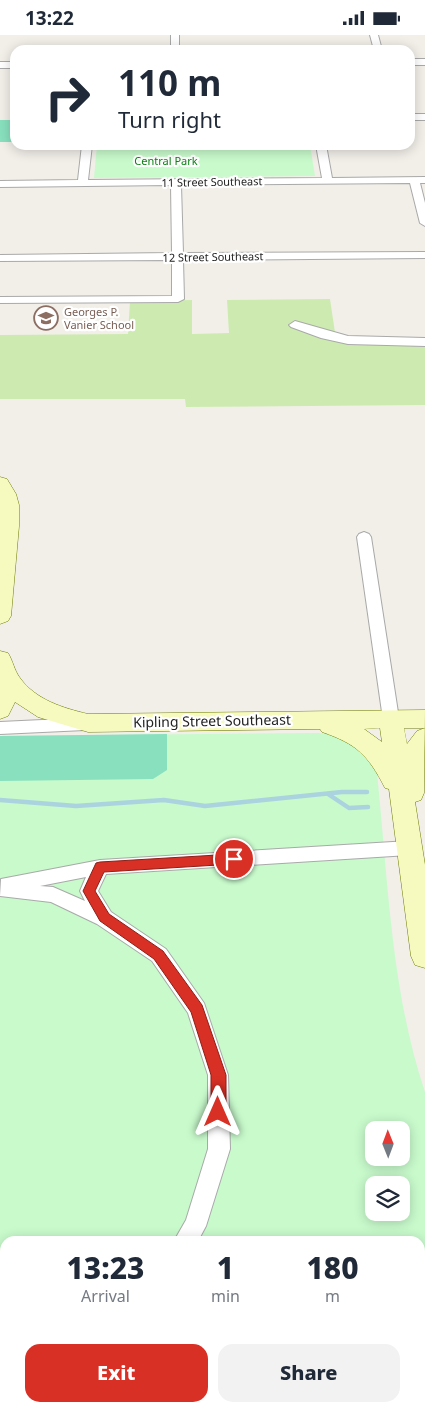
<!DOCTYPE html>
<html lang="en">
<head>
<meta charset="utf-8">
<style>
	:root { --surface:#fff; --page:#f2f2f3; --text:#1f2937; --muted:#747a83; --accent:#d93025 }
	body { margin:0; font-family:"Noto Sans",sans-serif; background:var(--page); color:var(--text); height:100vh; display:flex; flex-direction:column; font-size:19px; white-space:nowrap }
	* { box-sizing:border-box; margin:0 }
	p { font-size:16px; color:var(--muted) }
	.icon { flex:none; width:28px; height:28px; fill:none; stroke:currentColor; stroke-width:2; stroke-linecap:round; stroke-linejoin:round }
	.map { position:relative; flex:1; overflow:hidden }
	.sheet { position:absolute; left:0px; top:1201px; width:425px; height:176px; display:flex; flex-direction:column; background:var(--surface); border-radius:15px 15px 0 0; box-shadow:0 2px 12px #0003 }
	.sheet>* { flex:none }
	.banner { position:absolute; left:10px; top:10px; width:405px; height:105px; border-radius:15px; box-shadow:0 2px 12px #0003; background:#fff; color:var(--text); overflow:hidden }
	.needle { width:32px; rotate:359deg }
	.fabs { position:absolute; left:365px; top:1086px; display:grid; gap:10px }
	.fabs a { display:grid; place-items:center; width:45px; height:45px; border-radius:10px; background:var(--surface); box-shadow:0 2px 12px #0003; font-size:25px }
	.pin { position:absolute; display:grid; place-items:center; width:42px; height:42px; color:#fff; margin:-21px; border:2px solid #fff; border-radius:50%; box-shadow:0 1px 5px #0007 }
	.me { position:absolute; width:55px; margin:-28px; rotate:0deg; stroke-linejoin:round; filter:drop-shadow(0 0 4px #0008) }
	.turn { display:flex; align-items:center; gap:18px; height:105px; padding:0 25px; font-size:22px }
	.turn .icon { width:65px; height:65px; stroke-width:2.5 }
	.turn b { display:block; font-size:35px; line-height:42px }
	.eta { display:flex; justify-content:space-evenly; align-items:center; height:85px; text-align:center }
	.eta b { font-size:30px; font-weight:800; line-height:35px }
	.button { display:flex; gap:10px; margin-top:auto; padding:10px 25px }
	.button a { flex:1; height:58px; border-radius:15px; background:var(--accent); color:#fff; font-size:20px; font-weight:800; line-height:58px; text-align:center }
	.button a+a { background:var(--page); color:var(--text) }
	.status { display:flex; justify-content:space-between; align-items:center; height:35px; padding:0 25px; background:var(--surface); direction:ltr }
	.status svg { height:14px; fill:currentColor }
	.map>svg:first-child { display:block }
	.grass { fill:#cdebb0 }
	.park { fill:#c8facc; fill-rule:evenodd }
	.pitch { fill:#88e0be }
	.lines { fill:none; stroke-linecap:round; stroke-linejoin:round }
	.stream { stroke:#aad3df; stroke-width:4.5 }
	.street-casing { stroke:#a9a9a9; stroke-width:2 }
	.secondary-casing { stroke:#707d05; stroke-width:1 }
	.street { fill:#fff; fill-rule:evenodd }
	.secondary { fill:#f7fabf; fill-rule:evenodd }
	.route { fill:#d93025; stroke:#8d1f18 }
	.labels { text-anchor:middle; stroke-width:4.5; stroke-linejoin:round; paint-order:stroke }
	.far-park-label { font-size:11px; fill:#0c8416; stroke:#fff }
	.far-street-label { font-size:11px; fill:#222; stroke:#fff }
	.far-education-label { font-size:11px; fill:#785e54; stroke:#fff; text-anchor:start }
	.street-label { font-size:14px; fill:#222; stroke:#fff }
</style>
</head>
<body>
<div class="status"><b>13:22</b><svg viewBox="0 0 49 12"><path d="M0 12V9h3v3zM5 12V6h3v6zM10 12V3h3v9zM15 12V0h3v12zM26 1h20v11H26zM47 4h2v5h-2z"/></svg></div>
<div class="map">
<svg width="425" height="1377" viewBox="0 0 425 1377">
	<rect width="100%" height="100%" fill="#f2efe9"/>
	<polygon class="grass" points="330,264 336,304 425,312 425,370 186,372 185,364 0,364 0,300 128,299 130,266 192,265 192,299 229,298 227,265"/>
	<g class="park">
		<polygon points="97,110 310,110 315,141 94,143"/>
		<path d="M317,698L334,699L363,713L377,738C388,844 391,956 425,1057V1377H0V701ZM374,1095H401V1122H374ZM374,1150H401V1178H374ZM5,1206H420V1372H5Z"/>
	</g>
	<g class="pitch">
		<rect x="0" y="85" width="15" height="22"/>
		<polygon points="167,699 167,735 153,744 0,746 0,701"/>
	</g>
	<g class="lines">
		<g class="stream">
			<polyline points="328,759 349,773 368,772"/>
			<polyline points="0,765 76,771 164,765 205,771 342,757 367,757"/>
		</g>
		<g class="street-casing">
			<g id="street">
				<rect x="171" y="0" width="8" height="15"/>
				<polygon points="370,0 378,0 382,15 374,15"/>
				<rect x="410" y="24" width="15" height="6"/>
				<rect x="0" y="27" width="15" height="6"/>
				<rect x="410" y="79" width="15" height="6"/>
				<polygon points="82,110 92,110 88,145 322,143 316,110 326,110 332,143 425,142 425,148 420,148 425,168 425,191 420,188 410,148 181,150 183,218 425,217 425,223 183,225 184,264 178,267 0,268 0,262 172,261 172,225 0,226 0,220 172,218 171,150 0,152 0,146 78,145"/>
				<polygon points="295,286 348,301 425,303 425,311 348,309 321,303 291,292 289,290"/>
				<polygon points="364,497 369,499 371,502 399,684 397,688 391,690 385,688 383,684 357,502 359,499"/>
				<polygon points="85,683 91,685 93,689 91,693 85,695 0,699 0,687"/>
				<path d="M409,806L415,808L418,813L415,818L409,820L106,839L98,856L111,877L166,914L204,968L228,1040L230,1114L206,1191L198,1206H174L186,1185L208,1114V1040L188,978L152,926L97,889L51,867L0,861L1,844L100,825ZM86,842L80,856L85,866L53,852L40,851Z"/>
				<polygon points="5,1343 5,1367 0,1369 0,1345"/>
			</g>
		</g>
		<g class="secondary-casing">
			<g id="secondary">
				<polygon points="0,442 7,444 16,459 19,470 19,491 11,581 8,586 0,589"/>
				<path d="M0,616L8,618C13,626 14,635 20,643C36,665 63,673 88,679L425,675L424,758L421,765L415,767L425,830V933L415,930L411,921L389,754L385,753C368,720 357,709 322,697L320,694L88,697L38,682L15,667L8,681L0,684ZM380,693L382,707L364,694ZM404,693H425L417,696L407,709Z"/>
			</g>
		</g>
		<use href="#street" class="street"/>
		<use href="#secondary" class="secondary"/>
	</g>
	<polygon class="route" points="234,819 238,820 240,824 238,827 234,829 104,837 95,856 109,879 163,916 202,970 226,1040 226,1077 224,1082 218,1084 213,1082 211,1077 211,1040 191,977 154,924 100,886 83,856 96,828 100,827"/>
	<defs>
		<g id="school-ring" transform="scale(1.25)"><circle r="9.5" fill="#fff" stroke="#8d6e63" stroke-width="1.5"/><path d="M0-5L7-2L0 1L-7-2ZM-4 1L0 2.5L4 1V4Q0 6-4 4Z" fill="#8d6e63"/></g>
	</defs>
	<g fill-rule="evenodd">
		<use href="#school-ring" x="46" y="283"/>
	</g>
	<g class="labels">
		<g class="far-park-label">
			<text x="166" y="130">Central Park</text>
		</g>
		<g class="far-street-label">
			<text transform="translate(212 147) rotate(-1)" y="4">11 Street Southeast</text>
			<text transform="translate(213 222) rotate(-1)" y="4">12 Street Southeast</text>
		</g>
		<g class="far-education-label">
			<text x="64" y="281">Georges P.<tspan x="64" dy="13">Vanier School</tspan></text>
		</g>
		<g class="street-label">
			<text transform="translate(212 686) rotate(-1)" y="5">Kipling Street Southeast</text>
		</g>
	</g>
</svg>
<div class="fabs">
<a><svg class="needle" viewBox="-14 -14 28 28"><path d="M0-13l5 13h-10z" fill="#e53935"/><path d="M0 13l5-13h-10z" fill="#747a83"/></svg></a>
<a><svg class="icon" aria-label="layers" viewBox="0 0 24 24"><path d="M12 4l9 5-9 5-9-5zM3 14l9 5 9-5"/></svg></a>
</div>
<div class="pin" style="left:234px;top:824px;background:#d93025"><svg class="icon" aria-label="arrive" viewBox="0 0 24 24"><path d="M6 21V4h12l-3 4 3 4H6"/></svg></div>
<svg class="me" style="left:218px;top:1077px" viewBox="-20 -20 40 40"><path d="M0-17L14 15 0 8-14 15z" fill="#d93025" stroke="#fff" stroke-width="4"/></svg>
<div class="banner">
<div class="turn"><svg class="icon" aria-label="right" viewBox="0 0 24 24"><path d="M7 20v-9h11M14 6l5 5-5 5"/></svg><div><b>110 m</b>Turn right</div></div>
</div>
<section class="sheet">
<div class="eta">
<div><b>13:23</b><p>Arrival</p></div>
<div><b>1</b><p>min</p></div>
<div><b>180</b><p>m</p></div>
</div>
<div class="button"><a>Exit</a><a>Share</a></div>
</section>
</div>
</body>
</html>
